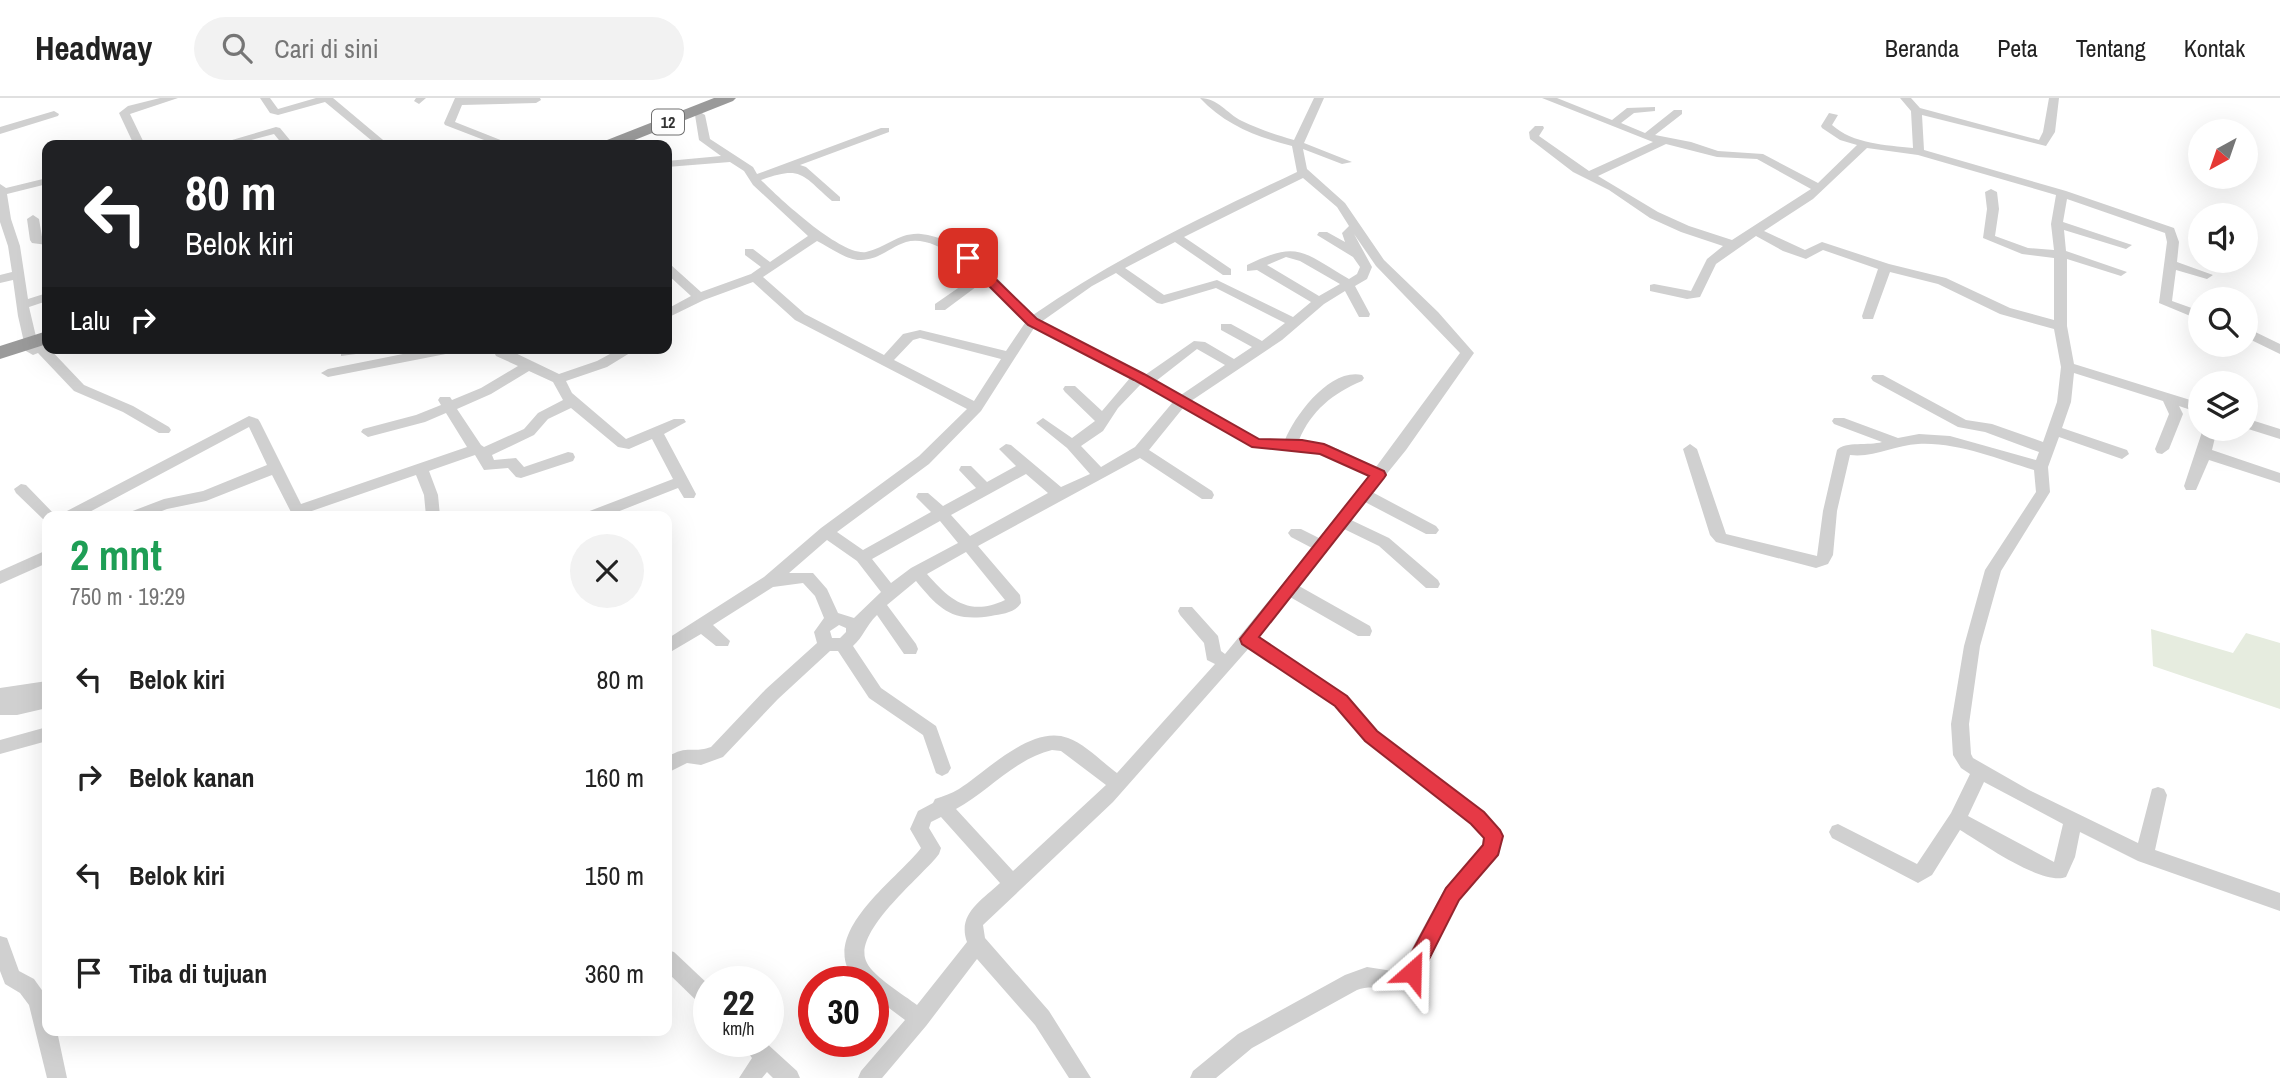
<!DOCTYPE html>
<html lang="id">
<head>
<meta charset="utf-8">
<style>
	:root { --surface:#fff; --page:#f2f2f2; --text:#222; --muted:#767676; --line:#e0e0e0 }
	body { margin:0; font-family:"Archivo Narrow",sans-serif; background:var(--page); color:var(--text); height:100vh; display:flex; flex-direction:column; font-size:26px; white-space:nowrap }
	* { box-sizing:border-box; margin:0 }
	p { font-size:23px; color:var(--muted) }
	.icon { flex:none; width:38px; height:38px; fill:none; stroke:currentColor; stroke-width:2; stroke-linecap:round; stroke-linejoin:round }
	.map { position:relative; flex:1; overflow:hidden }
	.sheet { position:absolute; left:42px; top:413px; width:630px; height:525px; display:flex; flex-direction:column; background:var(--surface); border-radius:14px; box-shadow:0 7px 28px #0002 }
	.sheet>* { flex:none }
	.hud { position:absolute; left:42px; top:42px; width:630px; height:214px; border-radius:14px; box-shadow:0 7px 28px #0002; background:#202124; color:#fff; overflow:hidden }
	.needle { width:46px; rotate:220deg }
	.tools { position:absolute; left:2188px; top:21px; display:grid; gap:14px }
	.tools a { display:grid; place-items:center; width:70px; height:70px; border-radius:50%; background:var(--surface); box-shadow:0 7px 28px #0002; font-size:35px }
	.speed { position:absolute; left:693px; top:868px; display:flex; gap:14px; font-size:35px; font-weight:700; text-align:center }
	.speed>* { display:grid; place-content:center; width:91px; height:91px; border-radius:50%; background:var(--surface); box-shadow:0 7px 28px #0002; line-height:1 }
	.speed small { font-size:18px; font-weight:400 }
	.speed .limit { border:10px solid #d22; background:#fff; color:#111 }
	.pin { position:absolute; display:grid; place-items:center; width:60px; height:60px; color:#fff; margin:-30px; border-radius:14px; box-shadow:0 4px 10px #0006 }
	.me { position:absolute; width:77px; margin:-38px; rotate:25deg; stroke-linejoin:round; filter:drop-shadow(0 0 5px #0008) }
	.turn { display:flex; align-items:center; gap:24px; height:147px; padding:0 28px; font-size:32px }
	.turn .icon { width:91px; height:91px; stroke-width:2.5 }
	.turn b { display:block; font-size:49px; line-height:60px }
	.then { display:flex; align-items:center; height:66px; padding:0 28px; background:#0003; gap:14px; font-size:26px }
	.round { display:grid; place-items:center; flex:none; width:74px; height:74px; border-radius:37px; background:var(--page) }
	.headline { display:flex; align-items:center; justify-content:space-between; height:119px; padding:0 28px }
	h1 { font-size:42px; font-weight:700; line-height:52px; color:#1e9e55 }
	ul { padding:0; list-style:none }
	li { display:flex; align-items:center; gap:21px; height:98px; padding:0 28px }
	li div { flex:1 }
	li b { display:block; font-size:26px }
	li em { font-style:normal }
	header { display:flex; align-items:center; gap:42px; box-sizing:border-box; height:98px; padding:0 35px; background:var(--surface); border-bottom:2px solid var(--line) }
	header strong { font-size:33px }
	nav { display:flex; gap:38px; margin-inline-start:auto; font-size:24px }
	.search { width:490px; height:63px; background:var(--page); display:flex; align-items:center; gap:18px; box-sizing:border-box; padding:0 24px; border-radius:38px; color:var(--muted); font-size:26px }
	.map>svg:first-child { display:block }
	.green { fill:#e6ecdf }
	.lines { fill:none; stroke-linecap:round; stroke-linejoin:round }
	.minor { fill:#d0d0d0; fill-rule:evenodd }
	.highway { fill:#9a9a9a; fill-rule:evenodd }
	.route { fill:#e63946; stroke:#96252e; stroke-width:2 }
	.labels { text-anchor:middle; stroke-width:7; stroke-linejoin:round; paint-order:stroke }
	.shield { fill:#fff; stroke:#707070; stroke-width:2 }
	.shield-label { font-size:16px; font-weight:bold; fill:#333 }
</style>
</head>
<body>
<header>
<strong>Headway</strong>
<div class="search"><svg class="icon" aria-label="search" viewBox="0 0 24 24"><circle cx="10" cy="10" r="6"/><path d="M15 15l6 6"/></svg>Cari di sini</div>
<nav><a>Beranda</a><a>Peta</a><a>Tentang</a><a>Kontak</a></nav>
</header>
<div class="map">
<svg width="2280" height="980" viewBox="0 0 2280 980">
	<rect width="100%" height="100%" fill="#fff"/>
	<polygon class="green" points="2151,531 2233,555 2246,535 2280,545 2280,611 2153,568"/>
	<g class="lines">
		<g class="minor">
			<polygon points="160,0 178,0 130,16 145,47 134,47 119,15 128,8"/>
			<polygon points="260,0 270,0 278,11 316,0 333,0 389,47 377,47 325,4 278,17 270,15"/>
			<polygon points="416,0 426,0 419,6 414,3"/>
			<polygon points="455,0 540,0 541,2 536,5 462,7 455,24 513,47 497,47 445,27 444,25"/>
			<path d="M1200,0C1218,0 1226,15 1242,23C1259,31 1275,37 1294,42L1314,0H1324L1304,45L1352,64L1342,66L1303,51L1307,71L1345,105L1384,162L1438,214L1474,255L1406,352L1372,394L1436,428L1439,432L1436,436H1426L1365,404L1351,422L1389,440L1438,482L1440,486L1438,490H1426L1379,448L1344,431L1299,488L1370,528L1372,533L1370,538H1358L1290,499L1258,540L1347,598L1377,633L1483,714L1503,738L1499,757L1459,802L1413,889C1394,896 1376,885 1357,892L1252,950L1216,980H1190L1193,973L1238,936L1345,877L1367,869L1399,874L1445,790L1483,748L1484,740L1471,726L1365,643L1335,608L1249,550L1113,704L983,827L985,840L1049,913L1091,980H1069L1035,927L977,861L926,928L882,980H858L861,973L905,922L873,898V884H857C813,838 897,782 921,750L910,731L918,713L933,705L935,701C943,698 951,696 959,691C987,673 1032,626 1068,640C1085,646 1102,664 1117,675L1215,566L1207,562L1204,545L1180,517L1178,513L1180,509H1192L1218,538L1221,553L1225,556L1312,450L1291,439L1288,435L1291,431H1301L1319,440L1369,378L1321,355L1252,349L1183,310L1149,352L1212,393L1214,397L1212,401H1202L1140,360L978,448L1020,497L1021,505C1015,515 1002,516 991,518C952,524 940,512 916,483L887,507L916,546L918,551L916,556H904L877,517C865,529 864,538 853,548L881,590L936,628L951,670L948,675L942,678L936,675L923,637L869,600L838,553H830L778,601L723,659L701,667L687,665L667,675V659C689,646 691,656 711,649L766,591L817,545L814,534L824,520L815,498L803,485L773,489L713,527L730,543L728,548H716L701,536L667,556V541L764,479L821,430L919,358L967,311L795,222L753,184L704,202L667,220V211L691,198L667,176V166L671,167L701,194L751,176L761,169L745,157V151H753L770,164L808,138L753,87L744,73L730,64L667,69V63L721,58L699,42L695,17L700,14L705,17L710,41L753,69L757,76L881,30H889V34L800,67L806,69L840,99V103H832C802,77 802,67 761,82C779,100 841,158 866,154C886,150 899,134 921,136C968,141 1002,187 1033,217C1115,160 1206,117 1297,74L1292,48C1257,39 1225,27 1200,0ZM1303,80L1337,109L1349,128L1342,135L1345,144L1327,134H1319L1317,137L1353,159L1360,169L1357,176L1349,181C1303,154 1298,142 1247,167V173L1257,172L1311,204L1293,219L1217,182L1164,197L1125,170L1175,144L1223,177H1231V171L1184,139ZM1354,136L1376,168L1460,255L1376,369L1329,347L1299,342C1311,313 1333,295 1362,283L1364,280L1362,277C1330,270 1295,317 1285,342L1260,341L1191,303L1282,242L1324,206L1345,193L1359,219H1369L1370,216L1355,188L1367,181L1372,169ZM817,143C829,149 848,163 861,162C881,161 890,149 906,144C930,137 962,161 977,177L935,206V212H945L984,183L1025,225L1006,253L920,232L903,236L884,257L805,216L763,179ZM1286,159L1300,163L1340,186L1319,198L1267,167ZM1116,175L1157,205L1162,206L1216,190L1285,225L1262,243L1231,226H1221V232L1252,249L1234,261L1205,244L1194,243L1145,277L1041,224L1092,188ZM1034,230L1130,280L1102,313L1075,288H1065L1063,291L1065,294L1095,323L1072,340L1043,320L1036,325L1067,350L1090,376L1061,389L1011,347L1006,346L999,351L1016,368L987,384L971,368H961L959,372L976,390L943,408L928,395H918L916,399L931,414L863,452L837,434L929,366L981,313ZM920,240L1001,261L974,303L894,262L913,242ZM1197,251L1225,267L1181,297L1156,283ZM1141,286L1173,304L1135,349L1101,369L1081,348L1103,333L1118,310ZM1026,376L1048,395L970,438L951,417ZM940,423L958,445L911,470L891,485L872,461ZM827,442L857,463L881,494L854,520L838,515L827,491L813,475H789ZM966,454L1005,502C969,519 950,502 927,476ZM839,527L846,530V534L840,540H832L830,533ZM1052,652L1061,653L1106,687L1013,773L956,711C989,693 1015,661 1052,652ZM941,719L1000,785C981,803 957,816 967,844L917,907C904,897 874,879 867,865C850,835 922,779 939,756L941,750L929,730L931,724Z"/>
			<path d="M1542,0H1557L1612,22L1627,10L1655,9V13L1634,15L1621,25L1645,35L1674,12H1682V16L1655,37L1691,44L1718,53L1763,56L1818,85L1857,47L1840,42L1822,30L1821,28L1829,15L1838,17L1832,27C1853,46 1886,47 1913,50L1911,13L1900,0H1911L1920,10L2039,42L2043,34L2049,0H2059L2055,34L2046,48L1922,17L1924,52L2066,93L2174,130L2179,144L2177,164L2213,177L2207,181L2176,172L2172,203L2200,213V222L2159,205L2167,144L2165,135L2067,101L2063,124L2132,147L2126,151L2064,132L2066,153L2127,174L2121,178L2067,161V228L2074,266L2200,305V315L2179,308L2183,316L2169,351L2162,356L2157,355L2155,351L2169,316L2163,303L2074,275L2071,304L2062,330L2127,352L2129,356L2122,361L2059,339L2048,369L2050,394L2001,473L1980,548L1969,626L1971,656L1973,660L2029,692L2138,745L2152,691L2158,689L2164,691L2167,697L2155,752L2280,795V813L2138,763L2080,734L2075,759L2066,779C2042,788 1982,745 1960,732L1932,777L1918,785L1832,740L1829,734L1832,728L1838,726L1917,766L1951,715L1970,676L1961,670L1953,657L1951,626L1964,548L1985,472L2036,394L2034,372C1997,361 1958,344 1918,346C1895,347 1874,360 1850,357L1837,413L1833,457L1828,466L1816,470L1716,444L1710,437L1683,351L1690,346L1697,351L1726,436L1817,458L1823,413L1837,352C1845,343 1869,348 1882,344L1834,326L1832,323L1834,320H1844L1898,340L1919,336L1950,338L2036,362L2039,354L1985,334L1958,329L1873,283L1871,280L1873,277H1883L1966,322L1992,326L2043,344L2057,304L2061,269L2054,231L2000,216L1938,186L1890,174L1874,218L1873,221H1863L1862,218L1878,171L1823,152L1806,161L1783,153L1756,138L1716,166L1700,199L1687,201L1650,193V187L1654,186L1691,193L1707,161L1723,148L1681,134L1650,120L1609,92L1573,74L1530,41L1529,34L1535,28H1543L1544,30L1539,38L1589,73L1653,44ZM1666,46L1717,59L1757,61L1811,91L1732,142L1689,128L1658,114L1598,78ZM1867,50L1918,57L2056,97L2051,126L2054,152L2028,150L1995,138L1999,111L1997,94L1991,91L1985,94L1987,111L1983,140L2022,156L2054,160V222L2010,210L1946,180L1889,166L1822,144L1805,152L1764,133L1813,101ZM1984,684L2063,726L2054,764L1968,718Z"/>
			<polygon points="54,13 59,16 58,18 0,36 0,29"/>
			<polygon points="276,29 280,30 294,47 283,47 274,36 233,47 215,47"/>
			<polygon points="47,80 47,86 7,96 11,121 20,148 28,201 47,195 47,203 29,209 38,247 46,247 84,287 133,308 169,329 171,332 169,335 159,335 123,314 74,293 38,255 33,257 26,253 18,218 13,182 0,185 0,177 12,174 8,148 0,124 0,86 6,90"/>
			<polygon points="33,117 39,121 42,139 47,139 47,147 32,145 30,142 27,121"/>
			<polygon points="2245,229 2280,246 2280,256 2245,239"/>
			<polygon points="348,250 377,250 371,254 341,258 341,252"/>
			<polygon points="433,250 462,250 456,254 328,279 321,275 328,271"/>
			<path d="M492,250H505L559,276L597,263L621,250H638L607,269L566,283L572,295L626,341L674,321H684L686,324L664,336L696,396L694,400H684L678,390L607,418H585L587,414L673,381L652,341L629,351L618,349L571,310L548,321L534,337L492,357L494,362L516,360L524,369L568,354L573,355L575,359L573,363L521,380L516,379L508,370L484,372L475,357L429,373L438,397L440,418H426L424,397L416,377L306,415L307,418H293L272,377L206,403L167,411L149,418H128L130,414L164,401L203,393L267,367L249,329L82,418H62L65,414L249,318L258,321L260,324L301,406L467,349L446,315L425,324L368,339L361,334L363,331L416,317L441,307L438,302L440,299H450L452,302L481,290L518,268L496,258ZM529,273L553,284L563,302L538,315L524,331L484,349L481,347L457,311L491,296Z"/>
			<polygon points="2245,320 2280,331 2280,341 2245,330"/>
			<polygon points="2203,331 2217,331 2212,352 2280,375 2280,385 2209,362 2196,392 2186,392 2184,388"/>
			<polygon points="21,386 26,387 56,418 47,418 47,423 44,422 16,395 14,391"/>
			<polygon points="47,452 47,465 0,486 0,473"/>
			<polygon points="47,583 47,610 17,617 0,617 0,590"/>
			<polygon points="47,629 47,643 0,656 0,642"/>
			<polygon points="0,838 7,840 19,873 34,881 44,895 47,903 47,933 57,933 67,980 47,980 29,907 20,895 5,886 0,873"/>
			<polygon points="667,852 674,854 709,887 709,911 702,908 667,874"/>
			<polygon points="740,943 764,943 797,973 800,980 773,980 767,974 762,980 739,980 752,960"/>
		</g>
		<g class="highway">
			<polygon points="714,0 736,0 733,3 622,47 600,47 602,44"/>
			<polygon points="47,233 47,246 0,261 0,248"/>
		</g>
	</g>
	<polygon class="route" points="968,157 972,158 1037,221 1144,276 1259,341 1302,342 1324,346 1384,373 1386,377 1384,380 1259,539 1347,598 1377,633 1484,714 1500,732 1503,738 1498,757 1459,802 1419,881 1412,884 1405,881 1402,874 1405,867 1446,790 1483,747 1484,740 1471,726 1365,643 1335,608 1242,546 1240,541 1369,378 1320,356 1252,349 1134,282 1028,227 964,163 964,158"/>
	<g class="labels">
		<rect class="shield" x="652" y="11.5" width="32" height="25" rx="5"/>
		<g class="shield-label">
			<text x="668" y="30">12</text>
		</g>
	</g>
</svg>
<div class="tools">
<a><svg class="needle" viewBox="-14 -14 28 28"><path d="M0-13l5 13h-10z" fill="#e53935"/><path d="M0 13l5-13h-10z" fill="#767676"/></svg></a>
<a><svg class="icon" aria-label="sound" viewBox="0 0 24 24"><path d="M4 9h4l5-4v14l-5-4H4zM17 9q2 3 0 6"/></svg></a>
<a><svg class="icon" aria-label="search" viewBox="0 0 24 24"><circle cx="10" cy="10" r="6"/><path d="M15 15l6 6"/></svg></a>
<a><svg class="icon" aria-label="layers" viewBox="0 0 24 24"><path d="M12 4l9 5-9 5-9-5zM3 14l9 5 9-5"/></svg></a>
</div>
<div class="speed"><div>22<small>km/h</small></div><div class="limit">30</div></div>
<div class="pin" style="left:968px;top:160px;background:#d93025"><svg class="icon" aria-label="arrive" viewBox="0 0 24 24"><path d="M6 21V4h12l-3 4 3 4H6"/></svg></div>
<svg class="me" style="left:1412px;top:874px" viewBox="-20 -20 40 40"><path d="M0-17L14 15 0 8-14 15z" fill="#e63946" stroke="#fff" stroke-width="4"/></svg>
<div class="hud">
<div class="turn"><svg class="icon" aria-label="left" viewBox="0 0 24 24"><path d="M17 20v-9H6M10 6l-5 5 5 5"/></svg><div><b>80 m</b>Belok kiri</div></div>
<div class="then">Lalu<svg class="icon" aria-label="right" viewBox="0 0 24 24"><path d="M7 20v-9h11M14 6l5 5-5 5"/></svg></div>
</div>
<section class="sheet">
<div class="headline"><div><h1>2 mnt</h1><p>750 m · 19:29</p></div><a class="round"><svg class="icon" aria-label="close" viewBox="0 0 24 24"><path d="M6 6l12 12M18 6L6 18"/></svg></a></div>
<ul>
<li><svg class="icon" aria-label="left" viewBox="0 0 24 24"><path d="M17 20v-9H6M10 6l-5 5 5 5"/></svg><div><b>Belok kiri</b></div><em>80 m</em></li>
<li><svg class="icon" aria-label="right" viewBox="0 0 24 24"><path d="M7 20v-9h11M14 6l5 5-5 5"/></svg><div><b>Belok kanan</b></div><em>160 m</em></li>
<li><svg class="icon" aria-label="left" viewBox="0 0 24 24"><path d="M17 20v-9H6M10 6l-5 5 5 5"/></svg><div><b>Belok kiri</b></div><em>150 m</em></li>
<li><svg class="icon" aria-label="arrive" viewBox="0 0 24 24"><path d="M6 21V4h12l-3 4 3 4H6"/></svg><div><b>Tiba di tujuan</b></div><em>360 m</em></li>
</ul>
</section>
</div>
</body>
</html>
